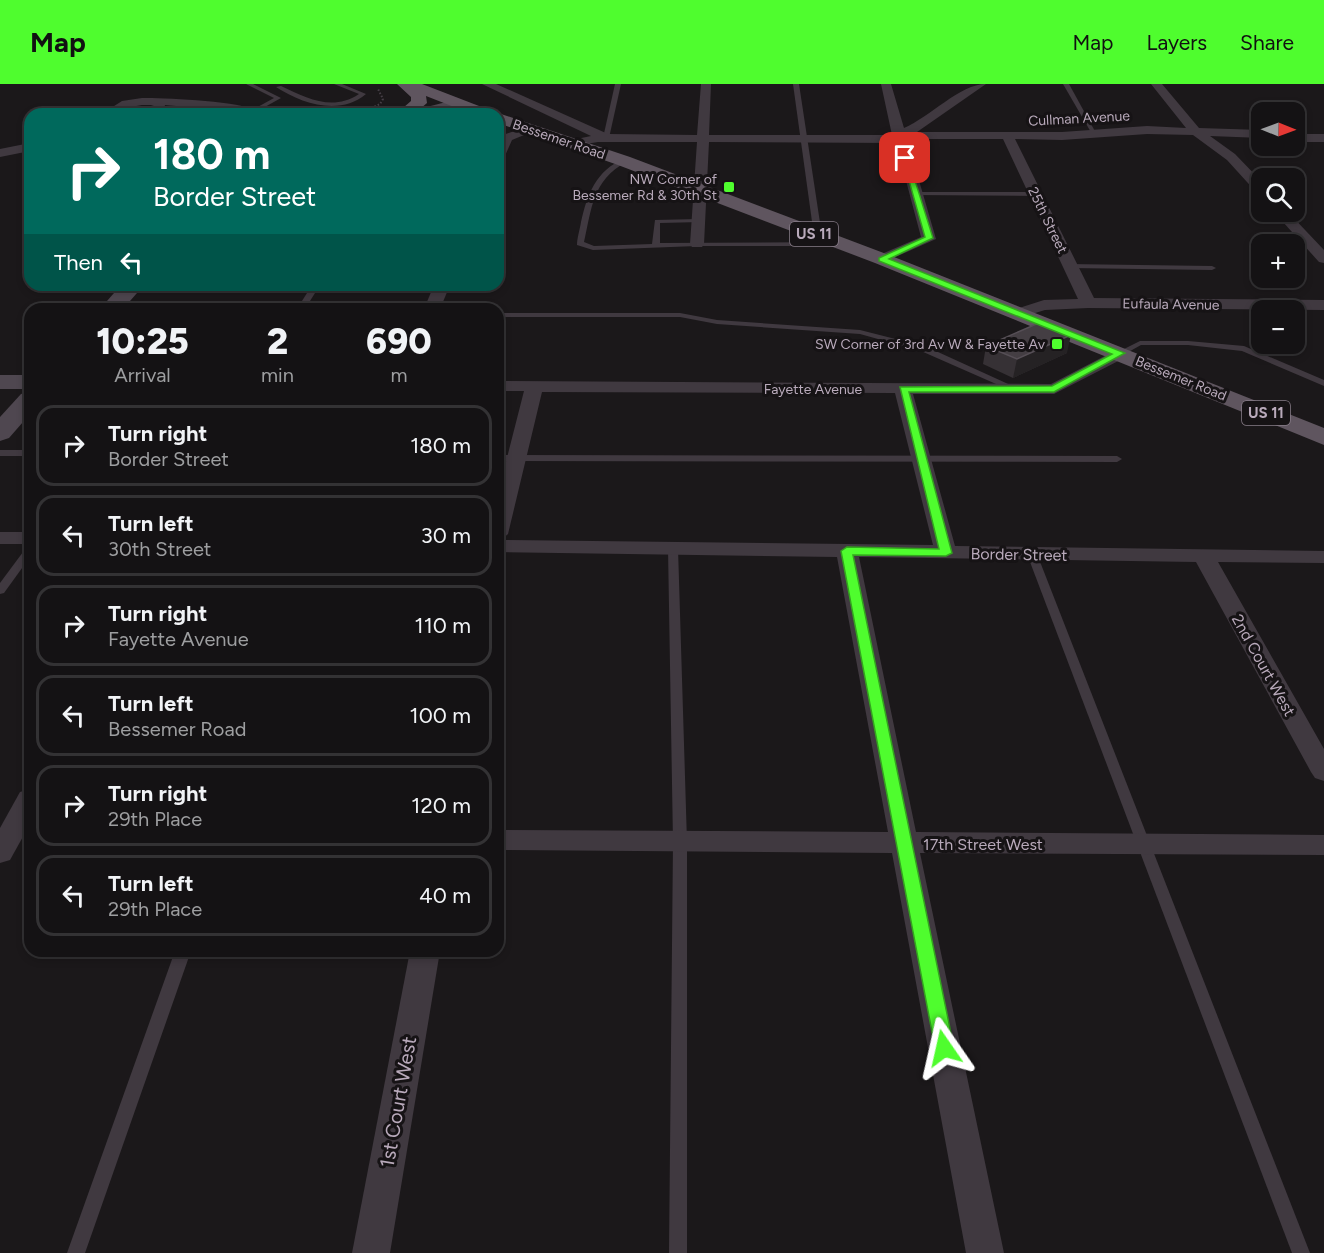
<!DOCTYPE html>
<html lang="en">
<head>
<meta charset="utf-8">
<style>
	:root { --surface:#141214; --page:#1d1b1d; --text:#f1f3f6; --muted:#9d9ea0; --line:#333234; --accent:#4ffd2e }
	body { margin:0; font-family:Figtree,sans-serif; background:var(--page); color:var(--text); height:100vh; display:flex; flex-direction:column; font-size:22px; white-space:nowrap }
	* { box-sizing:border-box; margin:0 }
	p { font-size:20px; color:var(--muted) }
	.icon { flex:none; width:33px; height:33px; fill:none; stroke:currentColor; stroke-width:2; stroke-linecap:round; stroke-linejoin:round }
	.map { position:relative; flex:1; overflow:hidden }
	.drawer { position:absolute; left:24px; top:219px; width:480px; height:654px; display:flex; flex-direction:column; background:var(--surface); border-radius:18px; box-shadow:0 3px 9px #0003,0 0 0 2px var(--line) }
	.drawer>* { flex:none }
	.guide { position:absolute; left:24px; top:24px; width:480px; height:183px; border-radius:18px; box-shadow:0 3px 9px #0003,0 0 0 2px var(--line); background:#00695c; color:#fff; overflow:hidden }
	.needle { width:39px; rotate:91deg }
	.fabs { position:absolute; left:1251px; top:18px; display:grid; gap:12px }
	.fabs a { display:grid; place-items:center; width:54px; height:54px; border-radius:12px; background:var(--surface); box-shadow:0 3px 9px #0003,0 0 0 2px var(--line); font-size:30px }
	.pin { position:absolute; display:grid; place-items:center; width:51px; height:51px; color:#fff; margin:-26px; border-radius:12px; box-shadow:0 3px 9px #0006 }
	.me { position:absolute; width:66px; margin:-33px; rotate:349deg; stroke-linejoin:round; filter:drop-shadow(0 0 4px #0008) }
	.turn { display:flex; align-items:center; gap:21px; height:126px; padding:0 30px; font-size:27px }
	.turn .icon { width:78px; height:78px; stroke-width:2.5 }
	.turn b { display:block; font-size:42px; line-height:51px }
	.then { display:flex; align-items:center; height:57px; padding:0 30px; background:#0003; gap:12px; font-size:22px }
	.eta { display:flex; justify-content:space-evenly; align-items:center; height:102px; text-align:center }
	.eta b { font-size:36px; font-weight:800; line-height:42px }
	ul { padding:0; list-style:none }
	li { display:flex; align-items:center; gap:18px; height:81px; margin:0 12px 9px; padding:0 18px; border:3px solid var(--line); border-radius:18px }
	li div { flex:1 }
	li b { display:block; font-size:22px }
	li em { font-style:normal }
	header { display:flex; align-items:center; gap:36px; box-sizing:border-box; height:84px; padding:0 30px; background:var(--accent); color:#111 }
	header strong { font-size:28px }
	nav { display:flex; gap:33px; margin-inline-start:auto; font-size:21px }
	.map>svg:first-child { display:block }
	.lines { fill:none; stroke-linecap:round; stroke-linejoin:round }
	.path { stroke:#463f47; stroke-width:2; stroke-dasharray:1.5 2; stroke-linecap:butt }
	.lane { fill:#403940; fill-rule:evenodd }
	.street { fill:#403940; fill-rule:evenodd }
	.secondary { fill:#4f4750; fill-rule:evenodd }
	.primary { fill:#5f555f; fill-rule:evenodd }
	.wall { fill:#363135 }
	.shaded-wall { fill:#252224 }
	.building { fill:#443e43; stroke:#564f56; stroke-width:1.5 }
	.route { fill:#4ffd2e; stroke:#33a41e; stroke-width:1.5 }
	.poi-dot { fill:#4ffd2e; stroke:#161315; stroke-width:2 }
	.labels { text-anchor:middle; stroke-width:6; stroke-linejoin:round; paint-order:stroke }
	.far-street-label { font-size:14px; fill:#b9aabb; stroke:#161315 }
	.far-poi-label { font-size:14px; fill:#b9aabb; stroke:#161315; text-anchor:end }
	.shield { fill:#161315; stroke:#887d89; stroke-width:1.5 }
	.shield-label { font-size:15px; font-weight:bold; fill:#b9aabb }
	.street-label { font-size:16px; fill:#b9aabb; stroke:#161315 }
	.near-street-label { font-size:20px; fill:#b9aabb; stroke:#161315 }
</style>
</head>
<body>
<header>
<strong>Map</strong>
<nav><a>Map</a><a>Layers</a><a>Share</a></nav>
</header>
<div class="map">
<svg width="1324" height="1169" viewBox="0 0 1324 1169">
	<rect width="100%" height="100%" fill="#1b181a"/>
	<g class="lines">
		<polyline class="path" points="365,27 380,20 383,15 378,5"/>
		<g class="lane">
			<polygon points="246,0 253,0 281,14 252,30 245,30 274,14"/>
			<path d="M334,0H342L366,10C340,32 302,20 276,3L281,2C307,14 332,28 359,10Z"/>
			<polygon points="615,0 621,0 609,54 606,56 603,54"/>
			<polygon points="793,0 799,0 822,152 818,154 814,152"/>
			<polygon points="1063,0 1069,0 1097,51 1092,50"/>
			<polygon points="168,25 173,26 169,30 162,30"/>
			<path d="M624,75L627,77L626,78C592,97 592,124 584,158L594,162L652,160L655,136L699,135L702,137L701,138L660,139V159L841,158L845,160L841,162H697L593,166L577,161C577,154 580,145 581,138C587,111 596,86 624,75Z"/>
			<polygon points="915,108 1036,108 1039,110 1036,112 913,111 913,109"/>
			<polygon points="1067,180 1212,182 1216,184 1212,186 1070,184 1067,184"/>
			<polygon points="312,201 320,201 305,225 297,225"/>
			<polygon points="498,229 680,229 717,236 860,246 927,263 1019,305 1015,308 1012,307 921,267 860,250 717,240 680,233 498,233"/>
			<polygon points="1140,257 1188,257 1244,262 1324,296 1324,302 1242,267 1188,261 1141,261 1123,271 1116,269"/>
			<rect x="0" y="366" width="30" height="6"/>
			<polygon points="498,371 1117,372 1122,375 1117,378 498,377"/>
			<polygon points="673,461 678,464 687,758 687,1169 669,1169 673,758 668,464"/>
			<polygon points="30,463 30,473 4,509 0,510 0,499 26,464"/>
			<polygon points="1032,467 1037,470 1310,1169 1292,1169 1027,470"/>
			<polygon points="175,867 191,867 85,1169 67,1169"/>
		</g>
		<g class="street">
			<path d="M482,0H496L608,50L697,51L701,0H711L709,51H892L881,0H891L904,44C930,33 960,0 986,0L917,48H1062L1147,42L1186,44L1151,0H1162L1199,44L1262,46V54L1210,52L1235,70L1262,98V110L1257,109L1227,76L1193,51L1147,50L1062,56L1015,55L1094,214L1324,216V226L1088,224L1045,226L1019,234L1013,232L1011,229L1013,226L1044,216L1078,215L1003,55H907L936,155L882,179L875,175L877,172L921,153L896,59L709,58L704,160L702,163H692L690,160L697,58H598L567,63V57L591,52Z"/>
			<path d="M142,14C166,14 249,17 265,30L165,21L164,25C150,31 122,35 111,24L122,17ZM142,21H154L138,26L125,24Z"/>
			<polygon points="526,43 536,46 512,56 504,74 498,78 498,60 503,51"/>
			<rect x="1294" y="50" width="30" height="8"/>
			<polygon points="30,59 30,67 0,73 0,65"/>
			<polygon points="1274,128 1288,128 1324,166 1324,179 1319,178"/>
			<polygon points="434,201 450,201 440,225 424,225"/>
			<path d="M1120,264L1128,269L1126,273L1054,310H913L955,462L1324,467V479L1218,478L1324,665V697L1315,694L1311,688L1196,478L859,473L916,748L1324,751V771L920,769L1004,1169H966L892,769L498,766V746L888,748L837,473L498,468V409L524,307H498V297L1051,300ZM542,308L895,309L933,461L501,456L508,450Z"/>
			<rect x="0" y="448" width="30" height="12"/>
			<polygon points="30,705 30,740 10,776 0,779 0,744 20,708"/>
			<polygon points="410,867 440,867 390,1169 352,1169"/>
		</g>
		<g class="secondary">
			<polygon points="458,15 463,17 466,20 463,23 436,30 409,30 411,27"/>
			<polygon points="121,201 144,201 123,225 100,225"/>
			<rect x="0" y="291" width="30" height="14"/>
			<polygon points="30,308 30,330 9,354 0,357 0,333 21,310"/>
		</g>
		<g class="primary">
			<polygon points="397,0 422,0 492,27 494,30 472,30 426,12 427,19 414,30 396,30 411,17 411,13"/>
			<polygon points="498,29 630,73 889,171 1324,344 1324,361 875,179 618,81 498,39 498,30 495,30"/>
		</g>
	</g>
	<polygon class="wall" points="986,262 1067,269 1013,294 983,280"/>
	<polygon class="shaded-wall" points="1071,251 1067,269 1013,294 1017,275"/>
	<g class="building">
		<polygon points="138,27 160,30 129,30"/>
		<polygon points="1041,238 1071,251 1017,275 986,262"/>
	</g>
	<polygon class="route" points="902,72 908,74 933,154 889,175 1125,269 1054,308 909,308 952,469 946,472 853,471 954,964 951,970 944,972 938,970 935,964 841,467 847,463 939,465 900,303 1052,302 1112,270 879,177 879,174 925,153"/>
	<g class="poi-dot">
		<rect x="723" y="97" width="12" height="12" rx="3"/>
		<rect x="1051" y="254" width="12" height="12" rx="3"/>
	</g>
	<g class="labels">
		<g class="far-street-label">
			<text transform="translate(1079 34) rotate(-3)" y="5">Cullman Avenue</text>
			<text transform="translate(559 55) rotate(19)" y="5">Bessemer Road</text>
			<text transform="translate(1048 136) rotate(64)" y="5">25th Street</text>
			<text transform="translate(1171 220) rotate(1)" y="5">Eufaula Avenue</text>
			<text transform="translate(1181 294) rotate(22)" y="5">Bessemer Road</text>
			<text x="813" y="310">Fayette Avenue</text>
		</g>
		<g class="far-poi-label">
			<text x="717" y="100">NW Corner of<tspan x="717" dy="16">Bessemer Rd &amp; 30th St</tspan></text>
			<text x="1045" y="265">SW Corner of 3rd Av W &amp; Fayette Av</text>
		</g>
		<g class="shield">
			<rect x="790" y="138" width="48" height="24" rx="4.5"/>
			<rect x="1242" y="317" width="48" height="24" rx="4.5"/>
		</g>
		<g class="shield-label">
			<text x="814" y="155">US 11</text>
			<text x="1266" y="334">US 11</text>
		</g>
		<g class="street-label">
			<text transform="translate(1019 470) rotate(1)" y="6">Border Street</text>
			<text transform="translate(1264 581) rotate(61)" y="6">2nd Court West</text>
			<text x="983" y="766">17th Street West</text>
		</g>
		<g class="near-street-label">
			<text transform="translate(398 1018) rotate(-80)" y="7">1st Court West</text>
		</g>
	</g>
</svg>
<div class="fabs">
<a><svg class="needle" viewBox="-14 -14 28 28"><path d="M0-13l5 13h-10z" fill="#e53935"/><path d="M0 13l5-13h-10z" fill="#9d9ea0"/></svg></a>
<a><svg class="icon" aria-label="search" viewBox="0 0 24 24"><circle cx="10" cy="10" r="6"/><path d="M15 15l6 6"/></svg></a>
<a>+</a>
<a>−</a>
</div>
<div class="pin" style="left:905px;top:74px;background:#d93025"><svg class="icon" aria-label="arrive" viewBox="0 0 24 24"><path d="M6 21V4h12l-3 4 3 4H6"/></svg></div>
<svg class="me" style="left:944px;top:964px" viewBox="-20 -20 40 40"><path d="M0-17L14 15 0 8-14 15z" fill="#4ffd2e" stroke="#fff" stroke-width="4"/></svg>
<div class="guide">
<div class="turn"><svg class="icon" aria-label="right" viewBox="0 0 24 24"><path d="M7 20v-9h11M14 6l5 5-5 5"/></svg><div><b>180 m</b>Border Street</div></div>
<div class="then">Then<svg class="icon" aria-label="left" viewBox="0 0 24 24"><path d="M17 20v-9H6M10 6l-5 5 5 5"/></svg></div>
</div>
<section class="drawer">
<div class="eta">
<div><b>10:25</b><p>Arrival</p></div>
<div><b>2</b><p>min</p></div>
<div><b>690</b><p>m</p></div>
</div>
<ul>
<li><svg class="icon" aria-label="right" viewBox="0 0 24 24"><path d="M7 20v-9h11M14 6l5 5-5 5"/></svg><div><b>Turn right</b><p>Border Street</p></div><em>180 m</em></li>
<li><svg class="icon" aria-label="left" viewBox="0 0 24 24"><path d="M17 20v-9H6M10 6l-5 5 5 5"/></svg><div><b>Turn left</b><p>30th Street</p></div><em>30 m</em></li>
<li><svg class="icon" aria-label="right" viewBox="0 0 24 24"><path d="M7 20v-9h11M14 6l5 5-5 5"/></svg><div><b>Turn right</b><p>Fayette Avenue</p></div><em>110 m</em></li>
<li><svg class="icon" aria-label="left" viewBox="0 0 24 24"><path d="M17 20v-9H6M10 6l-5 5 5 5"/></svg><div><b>Turn left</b><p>Bessemer Road</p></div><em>100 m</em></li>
<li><svg class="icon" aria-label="right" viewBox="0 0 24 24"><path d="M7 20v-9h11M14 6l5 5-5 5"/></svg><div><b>Turn right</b><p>29th Place</p></div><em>120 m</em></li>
<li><svg class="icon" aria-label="left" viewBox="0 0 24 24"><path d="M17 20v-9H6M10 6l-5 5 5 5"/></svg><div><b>Turn left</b><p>29th Place</p></div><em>40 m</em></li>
</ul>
</section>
</div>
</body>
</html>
